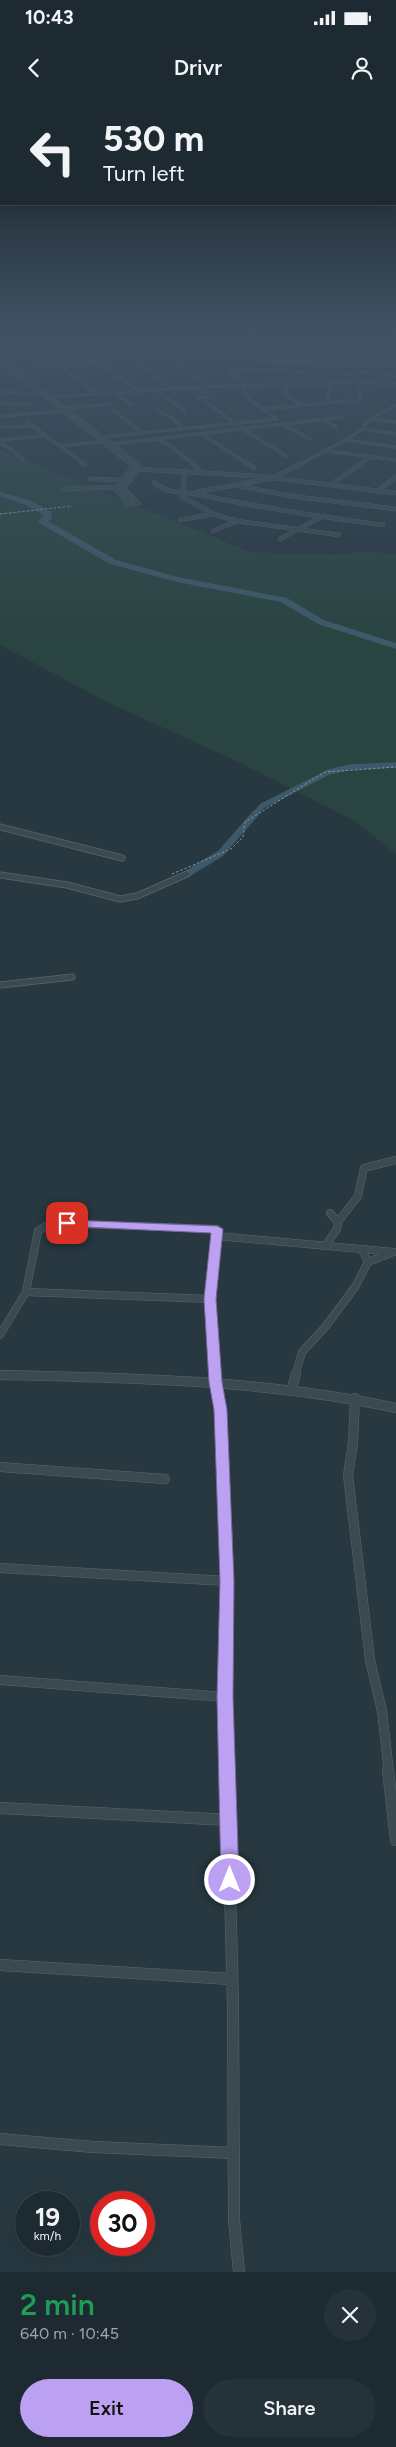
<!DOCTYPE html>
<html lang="en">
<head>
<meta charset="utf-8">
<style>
	:root { --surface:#1d2a31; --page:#253239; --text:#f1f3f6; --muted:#a0a7ab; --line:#3b464d; --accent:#bca0f2 }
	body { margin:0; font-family:Figtree,sans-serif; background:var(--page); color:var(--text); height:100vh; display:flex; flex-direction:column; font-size:19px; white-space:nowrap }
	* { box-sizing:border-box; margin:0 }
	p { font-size:16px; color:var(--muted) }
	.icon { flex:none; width:28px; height:28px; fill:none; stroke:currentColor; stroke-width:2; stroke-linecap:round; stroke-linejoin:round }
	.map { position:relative; height:2172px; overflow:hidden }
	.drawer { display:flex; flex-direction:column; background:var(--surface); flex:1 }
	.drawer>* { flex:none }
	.hud { position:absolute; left:0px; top:0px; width:396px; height:105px; box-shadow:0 5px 20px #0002,0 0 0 1px var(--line); background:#1d2a31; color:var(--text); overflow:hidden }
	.speed { position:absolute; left:15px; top:2091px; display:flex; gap:10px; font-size:25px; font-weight:700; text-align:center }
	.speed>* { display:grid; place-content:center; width:65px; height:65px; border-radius:50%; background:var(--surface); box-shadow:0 5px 20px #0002,0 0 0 1px var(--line); line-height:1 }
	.speed small { font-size:12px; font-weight:400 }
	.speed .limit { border:8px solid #d22; background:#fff; color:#111 }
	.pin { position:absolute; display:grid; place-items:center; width:42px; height:42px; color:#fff; margin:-21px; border-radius:10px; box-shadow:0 2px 8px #0006 }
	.me { position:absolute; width:55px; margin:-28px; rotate:0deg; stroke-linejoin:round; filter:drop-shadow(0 0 4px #0008) }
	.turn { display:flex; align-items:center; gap:18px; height:105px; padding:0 20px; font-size:22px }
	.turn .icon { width:65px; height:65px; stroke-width:2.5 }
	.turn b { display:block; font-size:35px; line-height:42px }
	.round { display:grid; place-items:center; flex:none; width:52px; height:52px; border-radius:26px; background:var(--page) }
	.head { display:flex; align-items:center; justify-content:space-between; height:85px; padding:0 20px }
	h1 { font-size:30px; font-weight:600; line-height:38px; color:#1e9e55 }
	.action { display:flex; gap:10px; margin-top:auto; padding:10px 20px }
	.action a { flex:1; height:58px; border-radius:30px; background:var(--accent); color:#111; font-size:20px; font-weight:600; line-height:58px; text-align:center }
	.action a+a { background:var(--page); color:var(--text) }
	.status { display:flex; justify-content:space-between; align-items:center; height:35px; padding:0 25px; background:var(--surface); direction:ltr }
	.status svg { height:14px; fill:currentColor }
	header { display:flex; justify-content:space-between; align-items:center; height:65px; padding:0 20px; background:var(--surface); font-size:22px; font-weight:600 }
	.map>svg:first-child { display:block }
	.green { fill:#2a4441 }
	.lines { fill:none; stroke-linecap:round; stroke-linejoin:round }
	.stream { stroke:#3e5969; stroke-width:1 }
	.canal-far1 { stroke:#3e5969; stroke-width:5.5 }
	.canal { stroke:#3e5969; stroke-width:7 }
	.river { fill:#3e5969; fill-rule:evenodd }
	.ferry { stroke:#7a9aac; stroke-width:1; stroke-dasharray:2.5 2; stroke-linecap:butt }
	.minor-far5-casing { stroke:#59666e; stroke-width:3 }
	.minor-far4-casing { stroke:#59666e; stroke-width:4.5 }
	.minor-far3-casing { stroke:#59666e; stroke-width:7 }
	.minor-far2-casing { stroke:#59666e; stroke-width:8 }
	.minor-far1-casing { stroke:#59666e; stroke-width:10 }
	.minor-casing { stroke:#59666e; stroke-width:12 }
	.tertiary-far1-casing { stroke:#59666e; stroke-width:4.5 }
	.tertiary-casing { stroke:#59666e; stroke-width:5 }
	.minor-far5 { stroke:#3b4951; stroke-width:2.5 }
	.minor-far4 { stroke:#3b4951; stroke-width:4 }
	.minor-far3 { stroke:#3b4951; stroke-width:5.5 }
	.minor-far2 { stroke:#3b4951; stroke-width:7 }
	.minor-far1 { stroke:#3b4951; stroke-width:9 }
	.minor { stroke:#3b4951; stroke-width:11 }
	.tertiary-far1 { stroke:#3b4951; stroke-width:4 }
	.tertiary { stroke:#3b4951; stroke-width:4.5 }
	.route { fill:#bca0f2; stroke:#7a689d }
</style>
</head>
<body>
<div class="status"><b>10:43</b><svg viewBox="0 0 49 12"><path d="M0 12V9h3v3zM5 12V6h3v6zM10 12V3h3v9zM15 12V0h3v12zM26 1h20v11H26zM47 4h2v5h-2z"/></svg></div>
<header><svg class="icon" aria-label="back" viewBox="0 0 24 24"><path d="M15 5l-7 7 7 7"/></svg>Drivr<svg class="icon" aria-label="person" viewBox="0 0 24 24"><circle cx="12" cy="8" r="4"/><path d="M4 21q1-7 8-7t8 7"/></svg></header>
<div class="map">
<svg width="396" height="2172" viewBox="0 0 396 2172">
	<rect width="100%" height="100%" fill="#273841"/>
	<polygon class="green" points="0,350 250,452 337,455 362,451 396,454 396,754 355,721 234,660 107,602 0,545"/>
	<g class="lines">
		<polyline class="stream" points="0,414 41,410"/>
		<polyline class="canal-far1" points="254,715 262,706 329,672 351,667 396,665"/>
		<polyline class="canal" points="187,774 221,753 255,714"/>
		<polygon class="river" points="0,392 32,401 51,412 52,418 48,421 116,460 178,477 287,498 324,520 396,543 396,549 318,524 281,502 177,482 110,464 39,423 38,421 44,415 26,405 0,396"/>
		<g class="ferry">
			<polyline points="0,414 72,406"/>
			<polyline points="172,774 231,749 243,737 245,722 325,672 396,667"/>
		</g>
		<g class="minor-far5-casing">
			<g id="minor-far5">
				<polyline points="29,241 96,294"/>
				<polyline points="108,241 136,259 172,288"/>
				<polyline points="159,241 208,287"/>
				<polyline points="197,241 209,252"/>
				<polyline points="68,242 137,290"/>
				<polyline points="0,248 92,241"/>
				<polyline points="243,251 378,258"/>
				<polyline points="243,252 252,241"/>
				<polyline points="284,253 293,241"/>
				<polyline points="322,254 332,241"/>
				<polyline points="359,256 371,241"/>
				<polyline points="235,259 363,265"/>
				<polyline points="374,260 396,249"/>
				<polyline points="368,263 396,265"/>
				<polyline points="231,266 231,274 241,277 246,286"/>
				<polyline points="229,268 358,275"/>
				<polyline points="13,269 245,250"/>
				<polyline points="359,272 396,275"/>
				<polyline points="327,283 330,291 328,298"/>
				<polyline points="283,284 290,298 300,304"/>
				<polyline points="155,289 185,311"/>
				<polyline points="0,291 43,295"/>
				<polyline points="115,293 132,305"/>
				<polyline points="52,297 201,287 365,282 396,285"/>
				<polyline points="198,298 208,297 201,287"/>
				<polyline points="206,302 236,324"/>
				<polyline points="357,302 360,298 358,279"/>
				<polyline points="0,303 29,305"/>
				<polyline points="64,308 110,304"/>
				<polyline points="263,309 358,300"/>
				<polyline points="156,310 171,317 184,329"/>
				<polyline points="114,311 143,333"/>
				<polyline points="0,316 62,311"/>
				<polyline points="370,319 396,322"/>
				<polyline points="324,320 337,327"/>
				<polyline points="27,322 84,364"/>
				<polyline points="284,325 310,339"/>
				<polyline points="0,327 30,326"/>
				<polyline points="243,329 286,356"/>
				<polyline points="362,329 396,334"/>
				<polyline points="202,334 248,364"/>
				<polyline points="103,337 277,319 248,298 242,286"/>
				<polyline points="157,339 169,345 194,364"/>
				<polyline points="0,340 43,336"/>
				<polyline points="346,340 396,347"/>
				<polyline points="0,342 23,359"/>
				<polyline points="113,344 344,317"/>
				<polyline points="58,346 102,342"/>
				<polyline points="328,351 396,360"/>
				<polyline points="300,364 346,340 362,329 370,319 396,305"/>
				<polyline points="360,364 372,356"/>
			</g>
		</g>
		<g class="minor-far4-casing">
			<g id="minor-far4">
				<polyline points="82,363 85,365"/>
				<polyline points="192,363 201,372"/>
				<polyline points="246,363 254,368"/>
				<polyline points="139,369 258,376 396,393"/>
				<polyline points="185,371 182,397 216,415 237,421 339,435"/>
				<polyline points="90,379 122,380"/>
				<path d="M154,383C174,396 180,390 201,395C261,408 322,417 383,425"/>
				<polyline points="330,385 362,363"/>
				<polyline points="240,386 291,396 396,409"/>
				<polyline points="64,389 116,387"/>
				<polyline points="377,391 396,377"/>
				<polyline points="196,392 273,378 302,363"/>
				<polyline points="180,420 213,414"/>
				<polyline points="213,431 237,421"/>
				<polyline points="280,439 323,416"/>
			</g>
		</g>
		<g class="minor-far3-casing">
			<g id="minor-far3">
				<polyline points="0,727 122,758"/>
				<polyline points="0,775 67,785 120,799 137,796 187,774"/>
				<polyline points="0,885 72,877"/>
			</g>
		</g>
		<g class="minor-far2-casing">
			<g id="minor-far2">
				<polyline points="330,1113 338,1122"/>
				<polyline points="325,1146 337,1129 338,1122 358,1096 364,1068 396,1060"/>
				<polyline points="368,1162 391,1153"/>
				<polyline points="26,1192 210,1199"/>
				<polyline points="0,1235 26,1192 38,1131 51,1123 217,1129 217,1136 394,1152"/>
				<polyline points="0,1275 26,1276"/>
				<polyline points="215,1276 210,1199 217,1136"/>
				<polyline points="295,1276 302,1252 326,1226 355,1187 368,1162 362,1150"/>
			</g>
		</g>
		<g class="minor-far1-casing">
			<g id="minor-far1">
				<path d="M215,1274C215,1287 220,1299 221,1312C231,1431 224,1552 227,1672"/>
				<path d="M0,1275C133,1278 265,1280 396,1308"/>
				<polyline points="291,1291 296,1274"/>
				<polyline points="355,1298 353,1343 348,1375 370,1560 382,1611 389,1672"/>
				<polyline points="0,1367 165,1379"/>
				<polyline points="0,1468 227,1481"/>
				<polyline points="0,1580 225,1597"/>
			</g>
		</g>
		<g class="minor-casing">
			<g id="minor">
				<polyline points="227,1670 233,1905 234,2120 239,2172"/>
				<polyline points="388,1670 396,1740"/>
				<polyline points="0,1708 229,1720"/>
				<polyline points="0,1865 231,1879"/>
				<polyline points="0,2039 93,2047 234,2053"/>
			</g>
		</g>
		<g class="tertiary-far1-casing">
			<g id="tertiary-far1">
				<polyline points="0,255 13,269 137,364"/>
				<polyline points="0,261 131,364"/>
			</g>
		</g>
		<g class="tertiary-casing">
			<polyline id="tertiary" points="131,363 133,368 115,388 128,403 138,403 123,388 139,369 137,363"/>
		</g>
		<use href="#minor-far5" class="minor-far5"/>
		<use href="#minor-far4" class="minor-far4"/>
		<use href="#minor-far3" class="minor-far3"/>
		<use href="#minor-far2" class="minor-far2"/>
		<use href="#minor-far1" class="minor-far1"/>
		<use href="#minor" class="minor"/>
		<use href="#tertiary-far1" class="tertiary-far1"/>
		<use href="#tertiary" class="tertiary"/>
	</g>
	<linearGradient id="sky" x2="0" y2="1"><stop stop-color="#151f24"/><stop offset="0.44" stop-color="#415365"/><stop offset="1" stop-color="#415365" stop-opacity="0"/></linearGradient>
	<rect width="396" height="545" fill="url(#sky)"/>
	<polygon class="route" points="67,1120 217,1126 223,1129 216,1199 222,1282 227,1310 234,1481 233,1597 239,1780 236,1785 230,1788 224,1785 221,1780 217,1597 220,1481 214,1310 209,1282 204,1199 211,1133 63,1126 61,1123"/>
</svg>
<div class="speed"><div>19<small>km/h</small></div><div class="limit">30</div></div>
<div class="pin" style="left:67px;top:1123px;background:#d93025"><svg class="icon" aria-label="arrive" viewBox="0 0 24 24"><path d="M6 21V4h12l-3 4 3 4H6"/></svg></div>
<svg class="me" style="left:230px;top:1780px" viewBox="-20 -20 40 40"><circle r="17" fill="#bca0f2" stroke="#fff" stroke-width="3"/><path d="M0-11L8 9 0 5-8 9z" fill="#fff"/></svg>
<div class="hud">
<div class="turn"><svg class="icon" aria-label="left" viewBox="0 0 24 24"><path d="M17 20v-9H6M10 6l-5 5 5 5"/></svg><div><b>530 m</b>Turn left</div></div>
</div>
</div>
<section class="drawer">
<div class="head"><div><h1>2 min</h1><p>640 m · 10:45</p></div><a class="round"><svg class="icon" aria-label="close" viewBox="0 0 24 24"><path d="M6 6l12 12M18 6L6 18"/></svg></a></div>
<div class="action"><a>Exit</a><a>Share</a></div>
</section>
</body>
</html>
